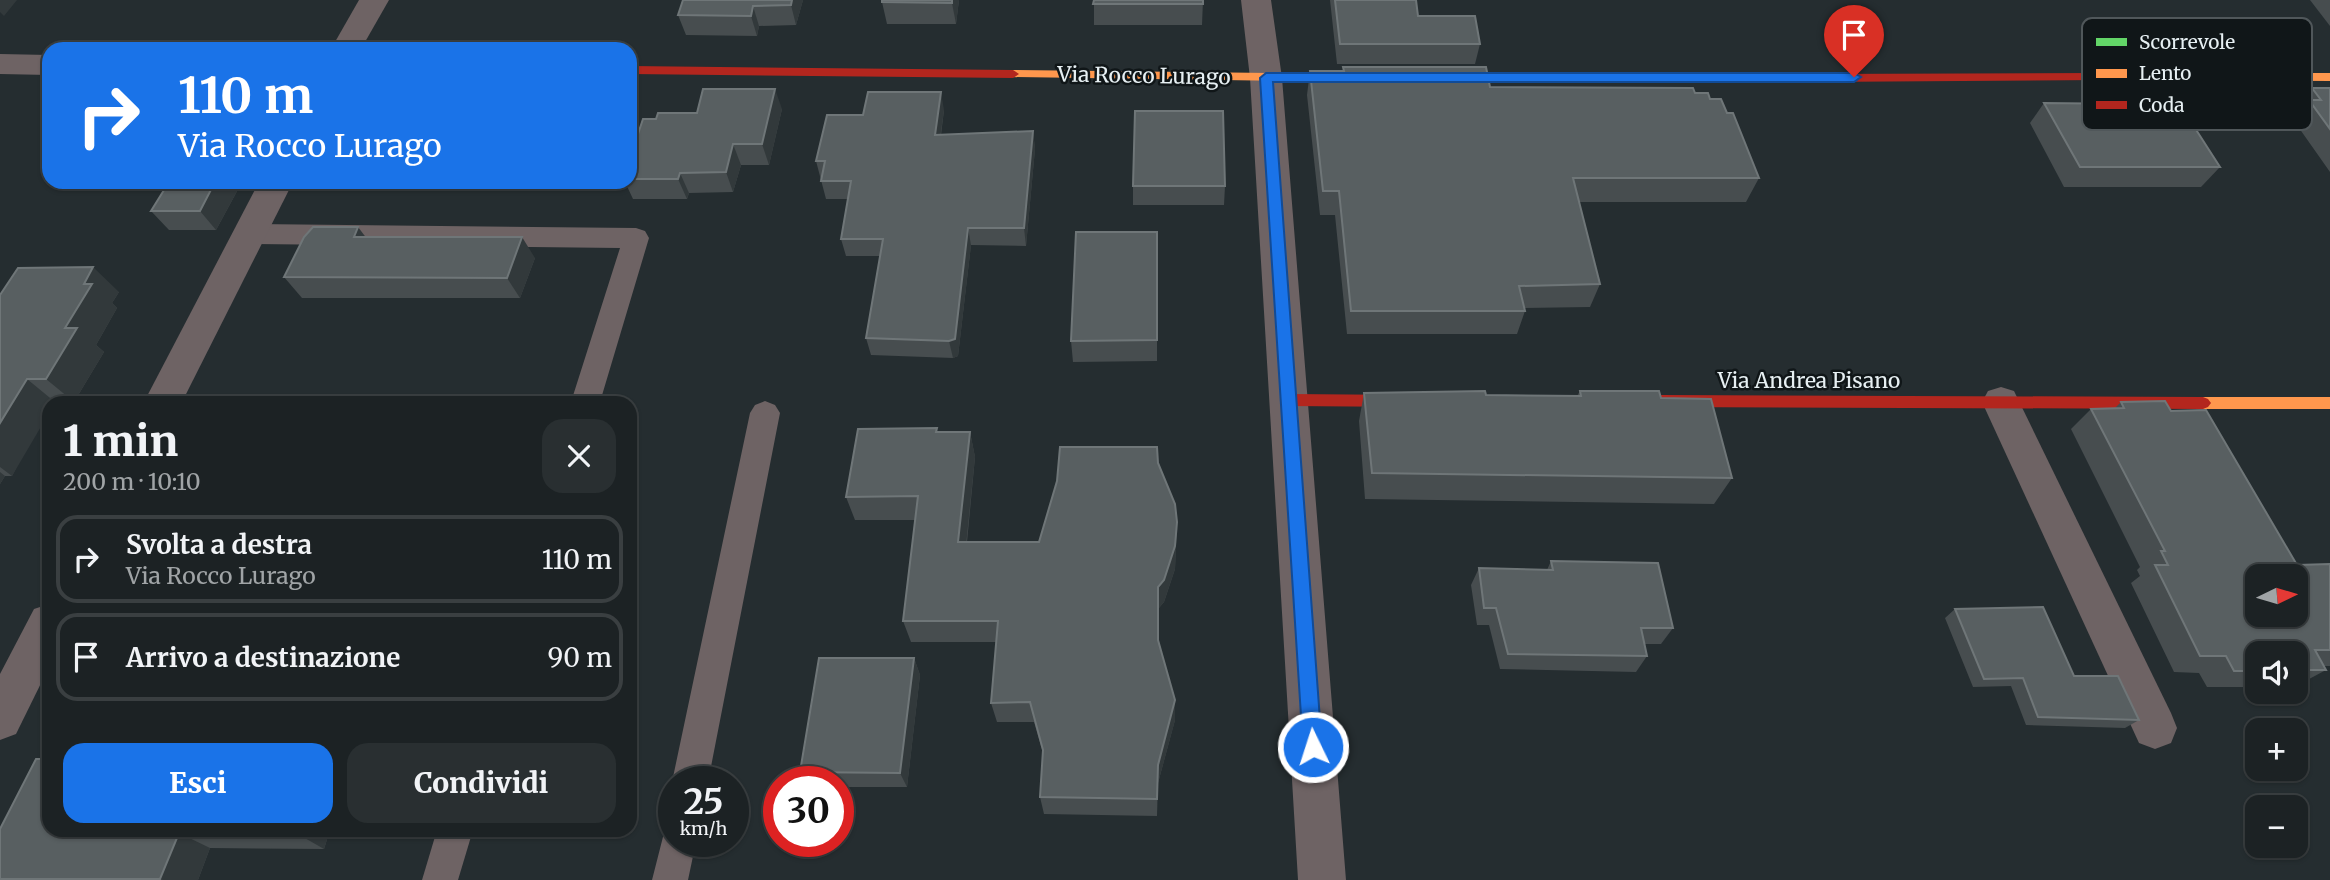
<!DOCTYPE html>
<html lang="it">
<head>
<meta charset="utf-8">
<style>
	:root { --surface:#1c2224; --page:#292f31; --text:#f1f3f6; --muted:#a0a4a6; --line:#3a3f41; --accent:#1a73e8 }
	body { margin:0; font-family:Merriweather,serif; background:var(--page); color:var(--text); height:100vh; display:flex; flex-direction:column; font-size:26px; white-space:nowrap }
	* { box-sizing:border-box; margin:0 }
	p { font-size:23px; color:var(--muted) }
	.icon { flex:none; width:38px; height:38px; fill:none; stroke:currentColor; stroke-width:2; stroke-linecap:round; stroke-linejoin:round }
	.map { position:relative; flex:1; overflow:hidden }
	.side { position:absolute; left:42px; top:396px; width:595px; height:441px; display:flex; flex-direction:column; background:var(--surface); border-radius:21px; box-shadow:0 2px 5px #0004,0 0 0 2px var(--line) }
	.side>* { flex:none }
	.hud { position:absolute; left:42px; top:42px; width:595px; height:147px; border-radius:21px; box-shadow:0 2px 5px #0004,0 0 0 2px var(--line); background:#1a73e8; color:#fff; overflow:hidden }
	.needle { width:46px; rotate:85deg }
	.fabs { position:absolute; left:2245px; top:564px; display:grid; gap:14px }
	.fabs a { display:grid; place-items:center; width:63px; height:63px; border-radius:14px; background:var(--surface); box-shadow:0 2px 5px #0004,0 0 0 2px var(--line); font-size:35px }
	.speed { position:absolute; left:658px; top:766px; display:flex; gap:14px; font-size:35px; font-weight:700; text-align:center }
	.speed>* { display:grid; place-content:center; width:91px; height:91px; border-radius:50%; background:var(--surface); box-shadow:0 2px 5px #0004,0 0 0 2px var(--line); line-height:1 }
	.speed small { font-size:18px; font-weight:400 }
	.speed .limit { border:10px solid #d22; background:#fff; color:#111 }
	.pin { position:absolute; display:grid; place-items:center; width:60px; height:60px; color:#fff; margin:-72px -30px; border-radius:50% 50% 50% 0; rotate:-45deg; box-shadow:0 0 7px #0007 }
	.pin .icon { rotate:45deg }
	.me { position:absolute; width:77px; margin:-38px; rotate:356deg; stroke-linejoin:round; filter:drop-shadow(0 0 5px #0008) }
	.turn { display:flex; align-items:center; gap:24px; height:147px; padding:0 21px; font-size:32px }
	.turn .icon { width:91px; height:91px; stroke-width:2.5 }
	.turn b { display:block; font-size:49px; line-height:60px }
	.round { display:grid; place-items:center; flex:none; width:74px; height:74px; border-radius:21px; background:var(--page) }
	.overview { display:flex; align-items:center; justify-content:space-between; height:119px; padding:0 21px }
	h1 { font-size:42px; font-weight:800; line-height:52px }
	.button { display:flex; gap:14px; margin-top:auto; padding:14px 21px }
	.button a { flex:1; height:80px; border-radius:21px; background:var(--accent); color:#fff; font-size:28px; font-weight:800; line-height:80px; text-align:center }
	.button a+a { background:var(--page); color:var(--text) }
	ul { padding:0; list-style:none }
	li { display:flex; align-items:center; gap:21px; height:88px; margin:0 14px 10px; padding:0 7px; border:4px solid var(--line); border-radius:21px }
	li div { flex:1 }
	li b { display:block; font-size:26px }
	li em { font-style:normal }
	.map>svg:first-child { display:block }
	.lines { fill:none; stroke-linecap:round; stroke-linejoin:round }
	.lane { fill:#6e6364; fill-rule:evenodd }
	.street { fill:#6e6364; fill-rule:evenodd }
	.fast { fill:#63d668; fill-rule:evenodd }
	.slow { fill:#ff974d; fill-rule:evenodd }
	.jam { fill:#b3261e; fill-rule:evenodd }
	.wall { fill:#474d4f }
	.shaded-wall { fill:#32393b }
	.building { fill:#585f61; stroke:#6f7678; stroke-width:2; fill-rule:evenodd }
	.route { fill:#1a73e8; stroke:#114b97; stroke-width:2 }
	.labels { text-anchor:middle; stroke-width:5; stroke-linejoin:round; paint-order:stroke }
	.street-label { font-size:21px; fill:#e7f0f3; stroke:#101618 }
	.key { fill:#101618; stroke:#50575a; stroke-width:2 }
	.key-label { font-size:19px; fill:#e7f0f3 }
</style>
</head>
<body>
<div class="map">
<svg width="2330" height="880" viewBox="0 0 2330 880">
	<rect width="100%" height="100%" fill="#252d30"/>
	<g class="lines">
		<g class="lane">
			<polygon points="250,224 636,228 645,231 649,238 600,402 571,402 620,248 250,244 241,241 237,234 241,227"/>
			<polygon points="765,401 775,405 780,413 708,782 674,782 674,785 672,782 750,413 755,405"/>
			<polygon points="674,826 674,842 696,842 688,880 652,880 665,829"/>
			<polygon points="437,830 473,830 458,880 422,880"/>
		</g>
		<g class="street">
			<polygon points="359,0 389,0 361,49 331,49"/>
			<polygon points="1241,0 1271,0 1282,78 1346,880 1298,880 1250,78"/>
			<polygon points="0,54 49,55 49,75 0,74"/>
			<polygon points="259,182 293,182 182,402 144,402"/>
			<polygon points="2001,387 2014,391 2171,713 2177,728 2171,743 2155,749 2139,743 1982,402 1988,391"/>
			<polygon points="49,604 49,667 16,734 0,740 0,674 34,609"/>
		</g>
		<polygon class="fast" points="1437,74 1817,74 1823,78 1817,82 1432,81 1431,78"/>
		<g class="slow">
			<polygon points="1013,70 1363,74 1369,78 1363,82 1008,77 1007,74"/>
			<polygon points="2096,73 2330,73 2330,81 2091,80 2090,77"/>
			<polygon points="2203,397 2330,397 2330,409 2203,409 2198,407 2195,403 2198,399"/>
		</g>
		<g class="jam">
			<polygon points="630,66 1013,70 1019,74 1013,78 630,74"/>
			<polygon points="2096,73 2102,77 2101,80 1817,82 1811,78 1817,74"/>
			<polygon points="1288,394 1414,395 1419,397 1422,401 1419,405 1414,407 1288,406 1283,404 1280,400 1283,396"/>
			<polygon points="1660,395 2203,397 2208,399 2211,403 2208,407 2203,409 1660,407 1655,405 1652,401 1655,397"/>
		</g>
	</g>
	<g class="wall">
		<polygon points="803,0 796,25 759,26 757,36 686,35 678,15"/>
		<polygon points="959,0 956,24 887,24 882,2"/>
		<polygon points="1094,0 1203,0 1202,25 1094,25"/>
		<polygon points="1330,0 1416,0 1418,16 1480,44 1475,64 1337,64"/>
		<polygon points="2310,0 2330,0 2330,26"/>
		<polygon points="1343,67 1490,87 1695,93 1710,99 1727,113 1759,178 1746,202 1579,202 1600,284 1590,307 1524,308 1525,311 1517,334 1347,334 1335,215 1320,215 1307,95 1310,71 1343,71"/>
		<polygon points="2312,88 2330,88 2330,172 2292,118 2299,111 2295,106"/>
		<polygon points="2044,103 2138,111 2220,167 2201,187 2064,187 2030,123"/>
		<polygon points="782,109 769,165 741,165 733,192 689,193 687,199 633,199 625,182 630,182 630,158 656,119 697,113"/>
		<polygon points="944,110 941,135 1033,131 1035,149 1026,246 971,245 958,356 953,358 871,355 866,338 880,256 846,256 841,239 848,199 826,199 816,161 863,115"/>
		<polygon points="169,182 242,182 216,230 169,230 151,211"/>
		<polygon points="1133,186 1225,186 1224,205 1133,205"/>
		<polygon points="1157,232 1157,361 1073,362 1071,341"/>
		<polygon points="365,237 535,258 520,298 302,298 284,277"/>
		<polygon points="119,292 112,303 117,308 96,345 104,352 74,402 49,402 12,476 5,476 0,484 0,295"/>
		<polygon points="1580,391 1661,398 1732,478 1714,504 1365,499 1359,421 1364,393 1577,396"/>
		<polygon points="2121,402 2171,411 2297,565 2330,564 2330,666 2324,666 2326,670 2296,686 2296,653 2258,653 2258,687 2207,687 2199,673 2174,672 2131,583 2140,576 2137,570 2140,567 2071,429 2091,409 2115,408"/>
		<polygon points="938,432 970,432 975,457 967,542 1039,542 1158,463 1177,522 1175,569 1164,602 1158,609 1158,641 1175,700 1175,720 1158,783 1157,816 1044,814 1040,797 1043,753 1034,722 997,722 991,703 996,642 911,642 903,621 915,520 855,520 846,497"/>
		<polygon points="1551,561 1673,628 1661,644 1644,644 1647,656 1636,672 1500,669 1489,625 1477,625 1471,585 1479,568 1547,570"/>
		<polygon points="1955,609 2074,676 2139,720 2125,728 2026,725 2011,686 1973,687 1945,618"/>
		<polygon points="914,658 920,675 907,787 838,787 838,782 807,782 800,772"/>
		<polygon points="0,829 49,830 330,830 324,849 210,848 198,880 0,880"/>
	</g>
	<g class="shaded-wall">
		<polygon points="0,0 17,0 4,16 0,12"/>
		<polygon points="792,0 803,0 796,25 791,5"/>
		<polygon points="952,0 959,0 956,24 952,3"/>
		<polygon points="753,6 759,26 757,36 751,16"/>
		<polygon points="775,89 782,109 769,165 762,144"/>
		<polygon points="941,92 944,110 938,153 935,135"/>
		<polygon points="1033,131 1035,149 1026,246 1024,228"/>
		<polygon points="733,144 741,165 733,192 726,172"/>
		<polygon points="680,173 689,193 687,199 678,179"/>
		<polygon points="215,182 242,182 216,230 200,211"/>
		<polygon points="358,227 374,248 354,237"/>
		<polygon points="968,228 971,245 958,356 953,358 949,341"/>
		<polygon points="522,237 535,258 520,298 507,278"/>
		<polygon points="93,267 119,292 112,303 117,308 96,345 104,352 74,402 46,379 65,328 84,284"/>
		<polygon points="27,379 55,402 49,402 49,413 12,476 0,467 0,423"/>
		<polygon points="970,432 975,457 964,565 958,542"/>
		<polygon points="0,472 5,476 0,484"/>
		<polygon points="1177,522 1175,569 1164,602 1158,609 1158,587"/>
		<polygon points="914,658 920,675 907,787 900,773"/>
		<polygon points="1175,700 1175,720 1158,783 1157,816 1158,765"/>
		<polygon points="297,830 330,830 324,849 296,833"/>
		<polygon points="179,833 210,848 198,880 163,880 160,879"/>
	</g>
	<g class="building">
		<polygon points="683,0 792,0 791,5 753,6 751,16 678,15"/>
		<polygon points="882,0 952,0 952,3 882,2"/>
		<polygon points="1094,0 1203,0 1203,4 1093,4"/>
		<polygon points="1335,0 1416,0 1418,16 1475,16 1480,44 1340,44"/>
		<polygon points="1343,67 1486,67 1490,87 1693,88 1695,93 1708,93 1710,99 1721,99 1727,113 1733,113 1759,178 1573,178 1600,284 1519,286 1525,311 1351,311 1339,191 1323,191 1310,71 1344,71"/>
		<polygon points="2312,88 2330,88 2330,129 2309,100 2321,100"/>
		<polygon points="703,89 775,89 762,144 733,144 726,172 680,173 678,179 630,179 630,158 643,119 656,119 658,113 697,113"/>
		<polygon points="868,92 941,92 935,135 1033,131 1024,228 968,228 955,339 949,341 866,338 883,239 841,239 851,181 821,181 825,161 816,161 827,115 863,115"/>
		<polygon points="2044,103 2133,104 2138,111 2184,111 2220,167 2080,167"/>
		<polygon points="1135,111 1223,111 1225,186 1133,186"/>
		<polygon points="169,182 215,182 200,211 151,211"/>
		<polygon points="313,227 358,227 354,237 522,237 507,278 284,277 304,237"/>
		<polygon points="1076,232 1157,232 1157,340 1071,341"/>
		<polygon points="93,267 84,284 92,284 65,328 77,328 46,379 27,379 0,423 0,295 18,268"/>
		<polygon points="1485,391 1486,395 1581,396 1580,391 1659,391 1661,398 1711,399 1732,478 1372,473 1364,393"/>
		<path d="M2165,401L2171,411L2206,410L2297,565L2330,564V650H2315L2326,670H2296V653H2258V671H2234L2226,656H2200L2155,565H2168L2161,551H2165L2091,409L2124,408L2121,402ZM2258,576H2296V614H2258Z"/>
		<polygon points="937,428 936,432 970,432 958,542 1039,542 1057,481 1060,447 1157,447 1158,463 1175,504 1177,522 1175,546 1164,580 1158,587 1158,640 1175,700 1158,765 1157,799 1040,797 1043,750 1030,702 991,703 998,621 903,621 918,496 846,497 858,429"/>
		<polygon points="1551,561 1658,563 1673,628 1641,628 1647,656 1508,654 1496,608 1484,608 1479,568 1553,570"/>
		<polygon points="2043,607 2074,676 2118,676 2139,720 2038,717 2023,678 1984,679 1955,609"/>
		<polygon points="819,658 914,658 900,773 800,772"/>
		<polygon points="36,759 49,759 49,830 297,830 296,833 179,833 160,879 0,879 0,829"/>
	</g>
	<polygon class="route" points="1266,73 1854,73 1861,77 1854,82 1273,82 1322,747 1319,753 1313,756 1306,753 1303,747 1260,78"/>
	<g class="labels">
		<g class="street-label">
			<text transform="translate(1144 76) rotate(1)" y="7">Via Rocco Lurago</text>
			<text x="1809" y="388">Via Andrea Pisano</text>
		</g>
	</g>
	<rect x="2082" y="18" width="230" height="112" rx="10" class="key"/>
	<rect x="2096" y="38" width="31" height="8" fill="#63d668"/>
	<rect x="2096" y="69" width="31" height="9" fill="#ff974d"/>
	<rect x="2096" y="101" width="31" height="8" fill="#b3261e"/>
	<g class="key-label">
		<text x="2139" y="49">Scorrevole</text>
		<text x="2139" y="80">Lento</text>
		<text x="2139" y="112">Coda</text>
	</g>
</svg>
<div class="fabs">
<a><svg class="needle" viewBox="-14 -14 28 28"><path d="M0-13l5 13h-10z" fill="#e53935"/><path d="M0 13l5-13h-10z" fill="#a0a4a6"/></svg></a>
<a><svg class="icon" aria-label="sound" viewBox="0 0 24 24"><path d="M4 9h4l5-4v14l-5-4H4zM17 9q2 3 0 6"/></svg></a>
<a>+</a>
<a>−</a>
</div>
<div class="speed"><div>25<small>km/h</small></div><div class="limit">30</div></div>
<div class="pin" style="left:1854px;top:77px;background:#d93025"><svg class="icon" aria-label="arrive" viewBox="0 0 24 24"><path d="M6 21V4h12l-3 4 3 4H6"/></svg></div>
<svg class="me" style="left:1313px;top:747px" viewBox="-20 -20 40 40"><circle r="17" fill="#1a73e8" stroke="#fff" stroke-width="3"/><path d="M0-11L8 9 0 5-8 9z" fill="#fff"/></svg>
<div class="hud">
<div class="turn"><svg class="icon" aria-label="right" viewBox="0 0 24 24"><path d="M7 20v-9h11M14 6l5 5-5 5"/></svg><div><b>110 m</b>Via Rocco Lurago</div></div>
</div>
<section class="side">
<div class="overview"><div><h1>1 min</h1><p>200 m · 10:10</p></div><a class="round"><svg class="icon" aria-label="close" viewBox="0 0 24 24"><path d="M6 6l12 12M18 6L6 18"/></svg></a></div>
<ul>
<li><svg class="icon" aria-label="right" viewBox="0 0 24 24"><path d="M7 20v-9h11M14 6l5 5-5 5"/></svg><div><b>Svolta a destra</b><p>Via Rocco Lurago</p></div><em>110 m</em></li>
<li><svg class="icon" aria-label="arrive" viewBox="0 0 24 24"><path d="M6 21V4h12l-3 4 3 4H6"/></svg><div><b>Arrivo a destinazione</b></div><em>90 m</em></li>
</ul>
<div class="button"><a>Esci</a><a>Condividi</a></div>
</section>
</div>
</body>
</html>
